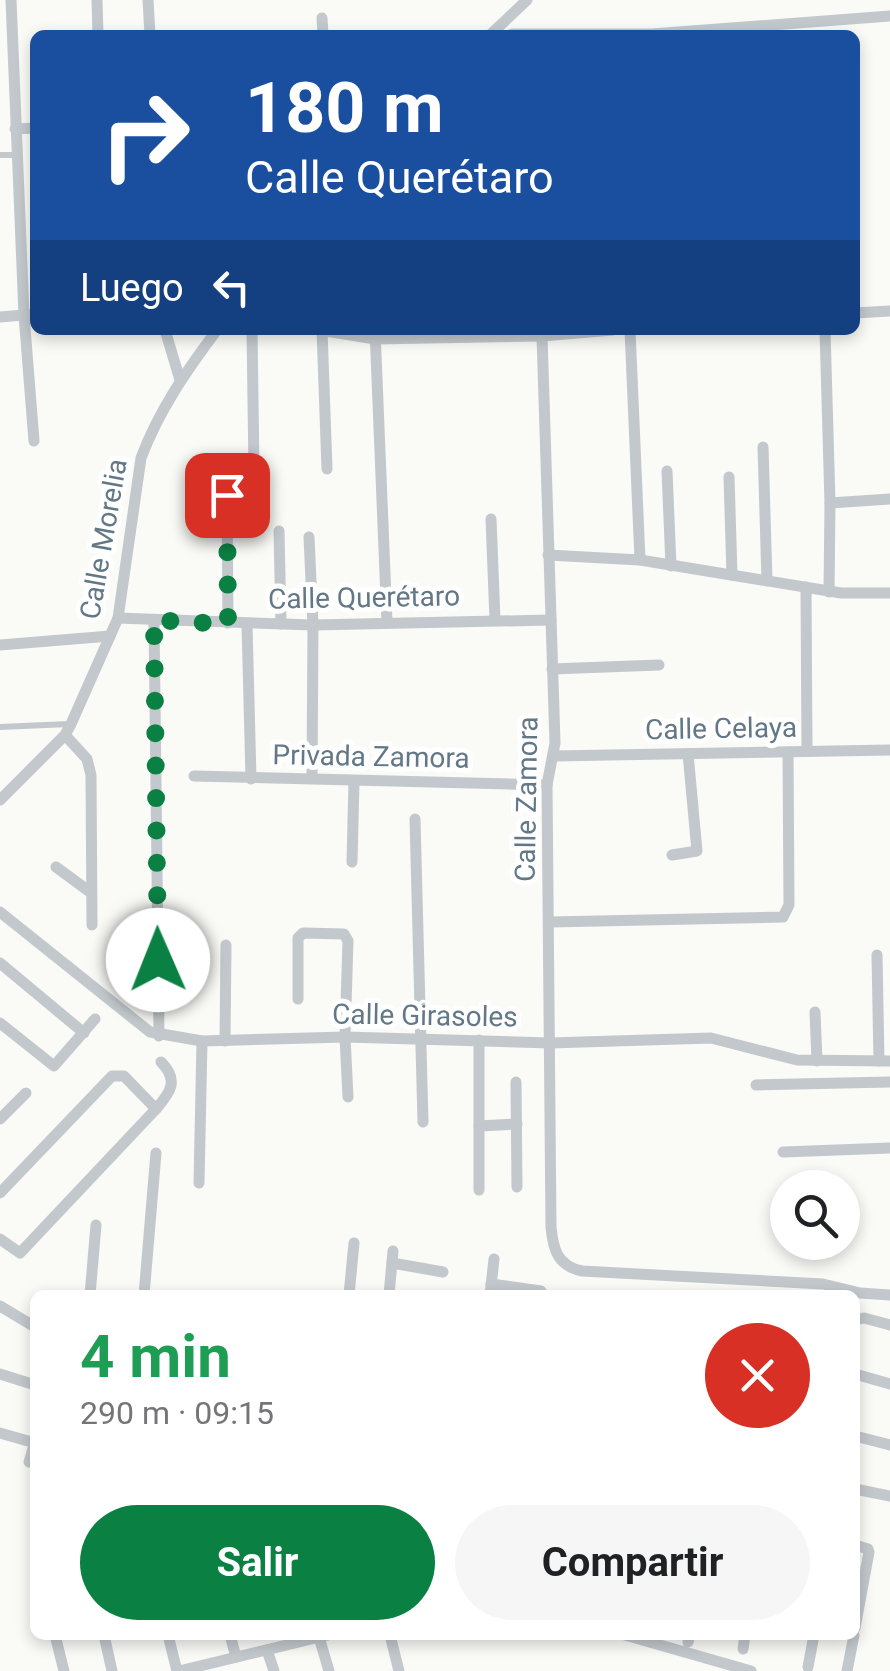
<!DOCTYPE html>
<html lang="es">
<head>
<meta charset="utf-8">
<style>
	:root { --surface:#fff; --page:#f6f6f6; --text:#202124; --muted:#757577; --accent:#0b8043 }
	body { margin:0; font-family:Roboto,sans-serif; background:var(--page); color:var(--text); height:100vh; display:flex; flex-direction:column; font-size:38px; white-space:nowrap }
	* { box-sizing:border-box; margin:0 }
	p { font-size:32px; color:var(--muted) }
	.icon { flex:none; width:55px; height:55px; fill:none; stroke:currentColor; stroke-width:2; stroke-linecap:round; stroke-linejoin:round }
	.map { position:relative; flex:1; overflow:hidden }
	.panel { position:absolute; left:30px; top:1290px; width:830px; height:350px; display:flex; flex-direction:column; background:var(--surface); border-radius:15px; box-shadow:0 5px 15px #0003 }
	.panel>* { flex:none }
	.guide { position:absolute; left:30px; top:30px; width:830px; height:305px; border-radius:15px; box-shadow:0 5px 15px #0003; background:#1a4fa0; color:#fff; overflow:hidden }
	.tools { position:absolute; left:770px; top:1170px; display:grid; gap:20px }
	.tools a { display:grid; place-items:center; width:90px; height:90px; border-radius:50%; background:var(--surface); box-shadow:0 5px 15px #0003; font-size:50px }
	.pin { position:absolute; display:grid; place-items:center; width:85px; height:85px; color:#fff; margin:-42px; border-radius:20px; box-shadow:0 5px 15px #0006 }
	.me { position:absolute; width:110px; margin:-55px; rotate:359deg; stroke-linejoin:round; filter:drop-shadow(0 0 8px #0008) }
	.turn { display:flex; align-items:center; gap:35px; height:210px; padding:0 50px; font-size:45px }
	.turn .icon { width:130px; height:130px; stroke-width:2.5 }
	.turn b { display:block; font-size:70px; line-height:85px }
	.then { display:flex; align-items:center; height:95px; padding:0 50px; background:#0003; gap:20px; font-size:38px }
	.round { display:grid; place-items:center; flex:none; width:105px; height:105px; border-radius:52px; background:var(--page) }
	.headline { display:flex; align-items:center; justify-content:space-between; height:170px; padding:0 50px }
	h1 { font-size:60px; font-weight:700; line-height:75px; color:#1e9e55 }
	.button { display:flex; gap:20px; margin-top:auto; padding:20px 50px }
	.button a { flex:1; height:115px; border-radius:60px; background:var(--accent); color:#fff; font-size:40px; font-weight:700; line-height:115px; text-align:center }
	.button a+a { background:var(--page); color:var(--text) }
	.map>svg:first-child { display:block }
	.lines { fill:none; stroke-linecap:round; stroke-linejoin:round }
	.service { stroke:#c2c8cc; stroke-width:6 }
	.minor { stroke:#c2c8cc; stroke-width:11 }
	.route { stroke:#0b8043; stroke-width:18; stroke-dasharray:0 32.4 }
	.labels { text-anchor:middle; stroke-width:10; stroke-linejoin:round; paint-order:stroke }
	.street-label { font-size:28px; fill:#627886; stroke:#fff }
</style>
</head>
<body>
<div class="map">
<svg width="890" height="1671" viewBox="0 0 890 1671">
	<rect width="100%" height="100%" fill="#fafaf7"/>
	<g class="lines">
		<g class="service">
			<polyline points="0,155 16,155"/>
			<polyline points="0,727 69,724"/>
		</g>
		<g class="minor">
			<polyline points="11,0 24,315 34,441"/>
			<polyline points="97,0 98,35"/>
			<polyline points="148,0 150,35"/>
			<polyline points="322,18 323,35"/>
			<polyline points="512,34 652,34 890,16"/>
			<polyline points="490,35 527,0"/>
			<polyline points="15,129 35,128"/>
			<polyline points="855,313 890,311"/>
			<polyline points="0,317 35,314"/>
			<polyline points="165,330 180,380"/>
			<polyline points="252,330 254,470"/>
			<polyline points="320,330 375,339 542,336 613,330"/>
			<polyline points="322,330 327,469"/>
			<polyline points="375,330 387,622"/>
			<polyline points="630,330 640,560"/>
			<polyline points="825,330 830,503 829,592"/>
			<path d="M542,336L555,743L547,785L551,1227C553,1250 558,1266 582,1271L823,1284L860,1293L890,1295"/>
			<polyline points="763,447 767,581"/>
			<polyline points="667,471 671,566"/>
			<polyline points="729,477 732,575"/>
			<polyline points="227,495 228,623"/>
			<polyline points="830,503 890,499"/>
			<polyline points="491,519 495,620"/>
			<polyline points="279,531 281,624"/>
			<polyline points="309,537 313,625 312,778"/>
			<polyline points="548,555 640,560 841,593 890,593"/>
			<polyline points="806,587 807,751"/>
			<polyline points="118,618 313,625 551,620"/>
			<polyline points="154,620 159,1036"/>
			<polyline points="247,624 251,779"/>
			<polyline points="0,645 110,636"/>
			<polyline points="552,669 659,665"/>
			<polyline points="65,735 87,759 91,775 92,925"/>
			<polyline points="554,756 890,750"/>
			<polyline points="194,776 547,785"/>
			<path d="M0,800L65,735L71,724L118,618L141,458C159,410 187,370 217,330"/>
			<polyline points="415,819 423,1122"/>
			<polyline points="672,855 697,851 688,754"/>
			<polyline points="352,862 354,781"/>
			<polyline points="56,867 90,892"/>
			<polyline points="0,912 150,1032 202,1041 345,1037 550,1043 711,1038 797,1060 890,1061"/>
			<polyline points="550,922 783,917 789,905 788,752"/>
			<polyline points="877,955 879,1061"/>
			<polyline points="0,963 84,1033"/>
			<polyline points="298,999 298,938 303,933 344,934 348,941 345,1037 348,1097"/>
			<polyline points="815,1012 817,1061"/>
			<polyline points="0,1023 54,1066 95,1019"/>
			<polyline points="479,1040 479,1190"/>
			<polyline points="225,1041 226,945"/>
			<polyline points="516,1082 517,1187"/>
			<polyline points="756,1085 890,1082"/>
			<polyline points="0,1119 26,1093"/>
			<polyline points="479,1126 517,1124"/>
			<polyline points="783,1152 890,1148"/>
			<polyline points="199,1183 202,1041"/>
			<polyline points="0,1193 112,1076 124,1076 156,1109"/>
			<path d="M0,1239L20,1253L156,1109C171,1092 179,1080 161,1062"/>
			<polyline points="392,1263 443,1272"/>
			<polyline points="491,1284 541,1291"/>
			<polyline points="90,1295 96,1225"/>
			<polyline points="144,1295 156,1153"/>
			<polyline points="349,1295 354,1243"/>
			<polyline points="389,1295 393,1251"/>
			<polyline points="490,1295 494,1259"/>
			<polyline points="0,1306 35,1327"/>
			<polyline points="855,1320 864,1318 890,1325"/>
			<polyline points="0,1374 35,1385"/>
			<polyline points="855,1374 890,1384"/>
			<polyline points="0,1433 35,1443"/>
			<polyline points="855,1436 890,1445"/>
			<polyline points="29,1462 35,1442"/>
			<polyline points="855,1489 890,1496"/>
			<polyline points="855,1545 868,1549 869,1552 855,1628"/>
			<polyline points="55,1635 64,1671"/>
			<polyline points="104,1635 112,1671"/>
			<polyline points="168,1635 177,1671"/>
			<polyline points="230,1635 236,1657"/>
			<polyline points="390,1635 399,1671"/>
			<polyline points="625,1635 751,1671"/>
			<polyline points="319,1637 329,1671"/>
			<polyline points="688,1642 690,1635"/>
			<polyline points="743,1649 745,1635"/>
			<polyline points="267,1650 274,1671"/>
			<polyline points="808,1667 814,1635"/>
			<polyline points="179,1671 328,1635"/>
			<polyline points="847,1671 854,1635"/>
		</g>
	</g>
	<g class="lines">
		<polyline class="route" points="158,960 154,620 228,624 227,495"/>
	</g>
	<g class="labels">
		<g class="street-label">
			<text transform="translate(103 539) rotate(-80)" y="10">Calle Morelia</text>
			<text transform="translate(364 597) rotate(-1)" y="10">Calle Querétaro</text>
			<text transform="translate(721 728) rotate(-1)" y="10">Calle Celaya</text>
			<text transform="translate(371 756) rotate(1)" y="10">Privada Zamora</text>
			<text transform="translate(526 799) rotate(-89)" y="10">Calle Zamora</text>
			<text transform="translate(425 1015) rotate(1)" y="10">Calle Girasoles</text>
		</g>
	</g>
</svg>
<div class="tools">
<a><svg class="icon" aria-label="search" viewBox="0 0 24 24"><circle cx="10" cy="10" r="6"/><path d="M15 15l6 6"/></svg></a>
</div>
<div class="pin" style="left:227px;top:495px;background:#d93025"><svg class="icon" aria-label="arrive" viewBox="0 0 24 24"><path d="M6 21V4h12l-3 4 3 4H6"/></svg></div>
<svg class="me" style="left:158px;top:960px" viewBox="-20 -20 40 40"><circle r="19" fill="#fff"/><path d="M0-13L10 11 0 6-10 11z" fill="#0b8043"/></svg>
<div class="guide">
<div class="turn"><svg class="icon" aria-label="right" viewBox="0 0 24 24"><path d="M7 20v-9h11M14 6l5 5-5 5"/></svg><div><b>180 m</b>Calle Querétaro</div></div>
<div class="then">Luego<svg class="icon" aria-label="left" viewBox="0 0 24 24"><path d="M17 20v-9H6M10 6l-5 5 5 5"/></svg></div>
</div>
<section class="panel">
<div class="headline"><div><h1>4 min</h1><p>290 m · 09:15</p></div><a class="round" style="background:#d93025;color:#fff"><svg class="icon" aria-label="close" viewBox="0 0 24 24"><path d="M6 6l12 12M18 6L6 18"/></svg></a></div>
<div class="button"><a>Salir</a><a>Compartir</a></div>
</section>
</div>
</body>
</html>
